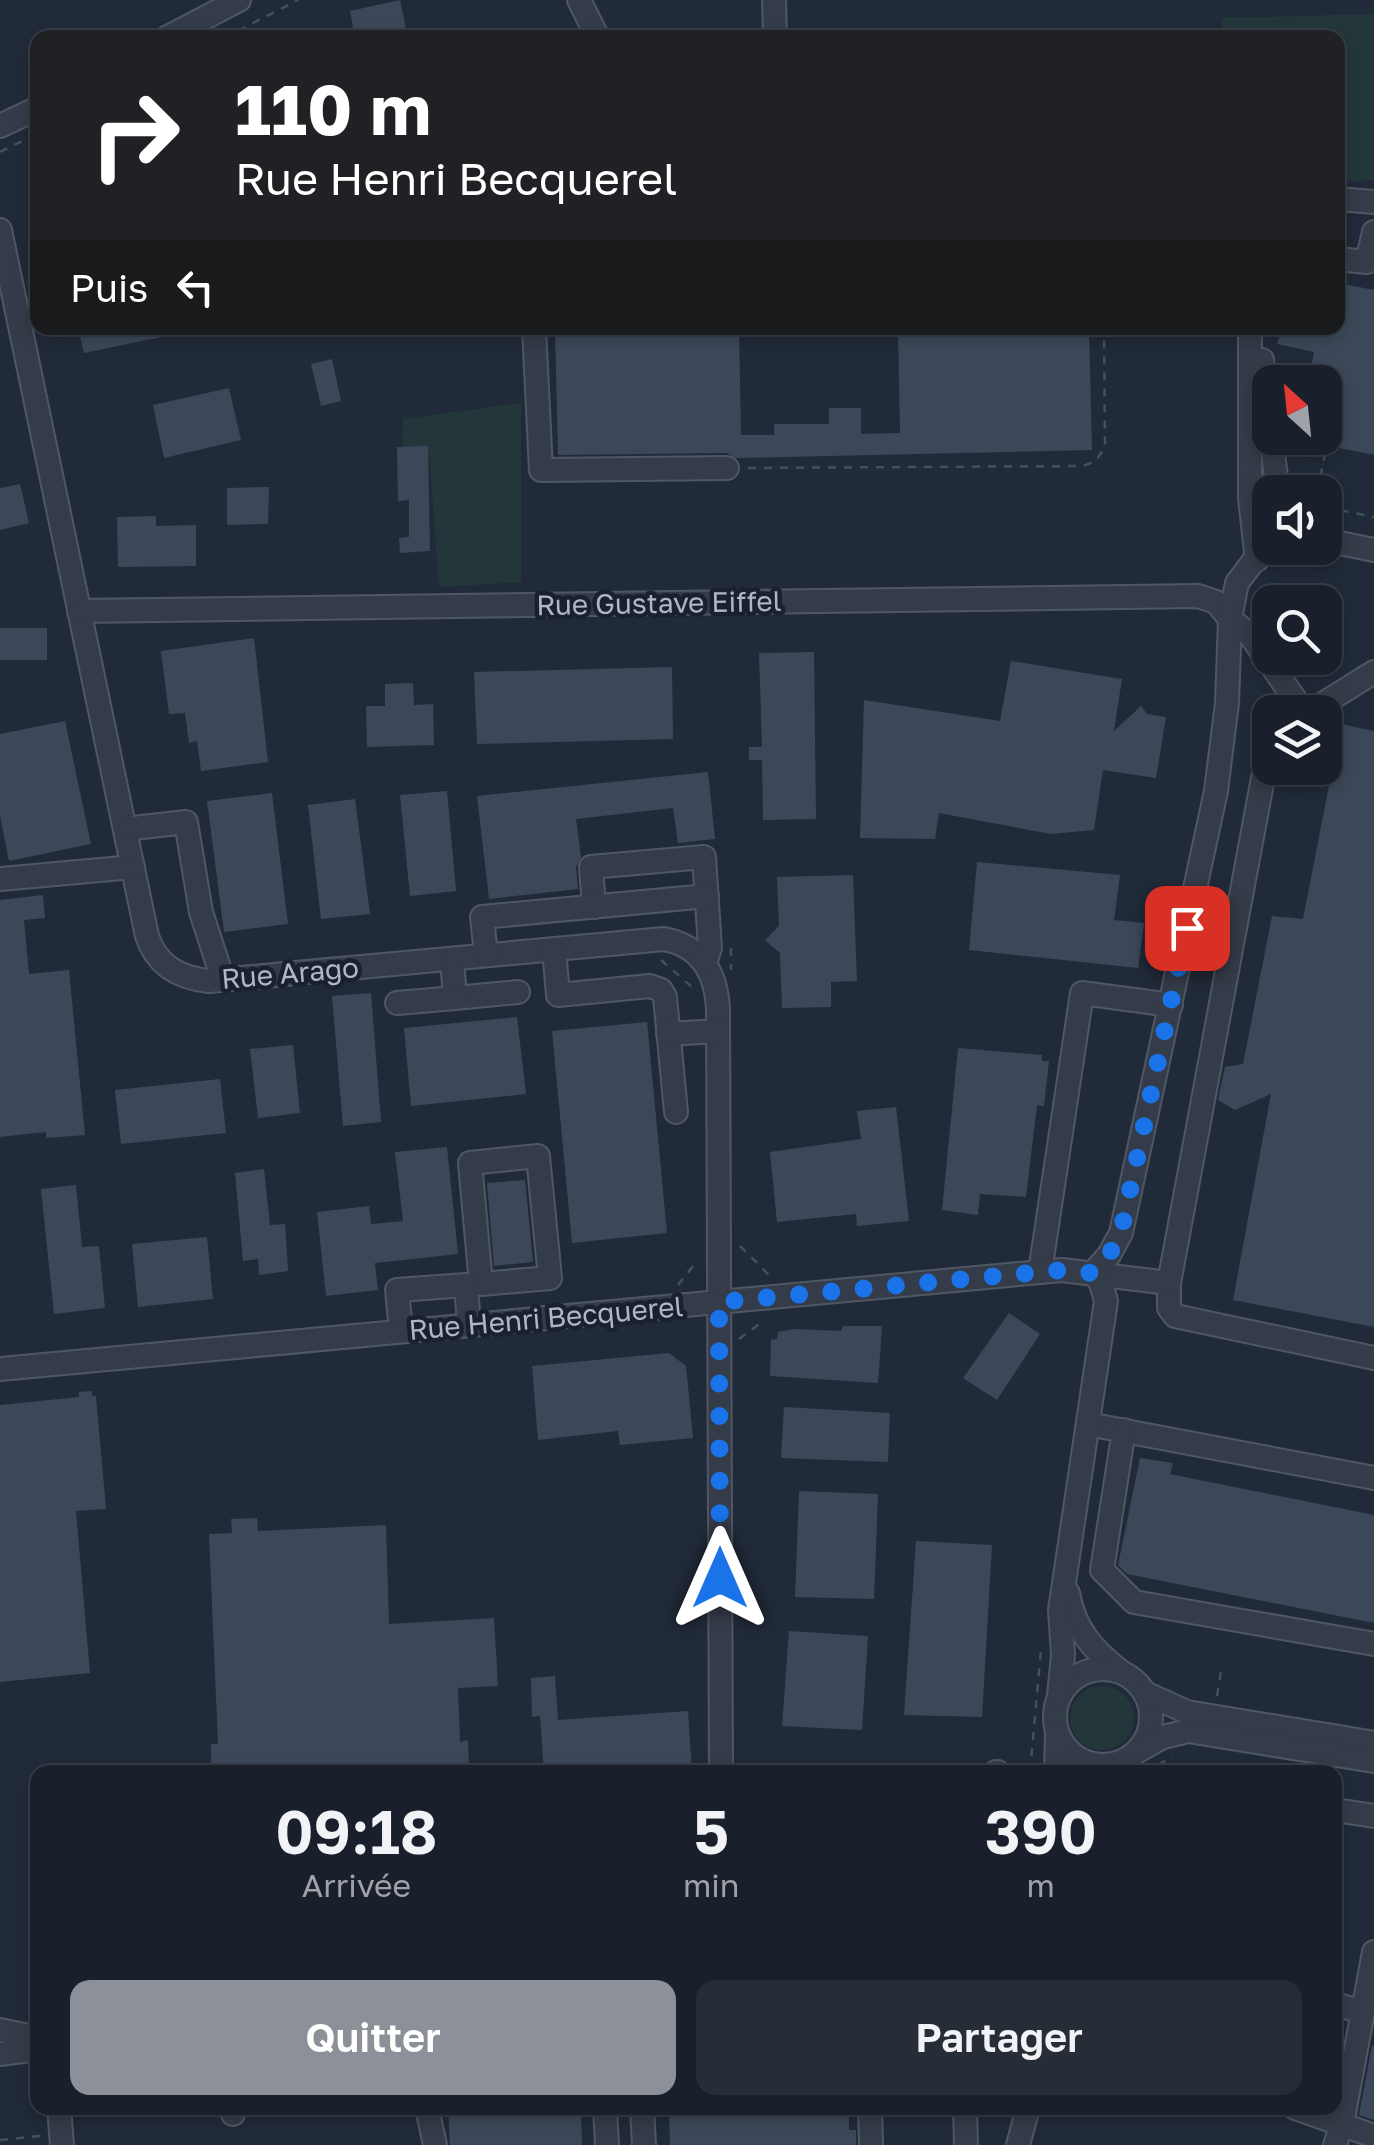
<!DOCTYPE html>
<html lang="fr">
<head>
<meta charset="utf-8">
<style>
	:root { --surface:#19202b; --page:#262d37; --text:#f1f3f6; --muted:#9fa3a9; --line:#373e47; --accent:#8c9099 }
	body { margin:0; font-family:"Golos Text",sans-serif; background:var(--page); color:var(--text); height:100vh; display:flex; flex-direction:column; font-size:38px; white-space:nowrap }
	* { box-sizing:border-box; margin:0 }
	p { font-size:32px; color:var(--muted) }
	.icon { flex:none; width:55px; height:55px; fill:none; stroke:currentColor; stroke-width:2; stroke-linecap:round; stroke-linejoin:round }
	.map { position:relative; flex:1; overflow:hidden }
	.side { position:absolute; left:30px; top:1765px; width:1312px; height:350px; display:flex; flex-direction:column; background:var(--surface); border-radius:20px; box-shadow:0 5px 15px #0003,0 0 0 2px var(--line) }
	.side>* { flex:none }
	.banner { position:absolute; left:30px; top:30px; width:1315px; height:305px; border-radius:20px; box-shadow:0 5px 15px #0003,0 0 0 2px var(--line); background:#202124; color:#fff; overflow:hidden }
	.needle { width:65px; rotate:333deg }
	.buttons { position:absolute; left:1252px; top:365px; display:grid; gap:20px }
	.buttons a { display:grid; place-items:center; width:90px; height:90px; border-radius:20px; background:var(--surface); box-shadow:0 5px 15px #0003,0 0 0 2px var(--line); font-size:50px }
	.pin { position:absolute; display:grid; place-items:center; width:85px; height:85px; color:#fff; margin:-42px; border-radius:20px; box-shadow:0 5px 15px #0006 }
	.me { position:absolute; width:110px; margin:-55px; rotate:0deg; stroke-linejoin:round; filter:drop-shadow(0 0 8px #0008) }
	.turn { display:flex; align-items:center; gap:35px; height:210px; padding:0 40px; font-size:45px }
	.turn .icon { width:130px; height:130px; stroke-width:2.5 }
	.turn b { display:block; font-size:70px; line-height:85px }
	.then { display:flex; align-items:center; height:95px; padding:0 40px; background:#0003; gap:20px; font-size:38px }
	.eta { display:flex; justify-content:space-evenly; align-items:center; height:170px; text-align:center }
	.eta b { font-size:60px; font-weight:600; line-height:70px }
	.primary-button { display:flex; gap:20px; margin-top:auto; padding:20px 40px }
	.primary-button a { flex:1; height:115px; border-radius:20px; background:var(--accent); color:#fff; font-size:40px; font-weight:600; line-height:115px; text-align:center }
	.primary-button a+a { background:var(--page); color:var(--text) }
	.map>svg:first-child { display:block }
	.green { fill:#23373a }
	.building { fill:#3c4859 }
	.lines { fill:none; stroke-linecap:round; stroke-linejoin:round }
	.minor-casing { stroke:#4f5764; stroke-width:26 }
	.path { stroke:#405457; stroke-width:2.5; stroke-dasharray:8 8; stroke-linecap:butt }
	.minor { stroke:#343c49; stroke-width:22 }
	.route { stroke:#1a73e8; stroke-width:18; stroke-dasharray:0 32.4 }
	.labels { text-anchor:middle; stroke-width:9; stroke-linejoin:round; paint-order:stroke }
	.street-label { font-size:28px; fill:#afb7c6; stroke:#1a212e }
</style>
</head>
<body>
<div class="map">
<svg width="1374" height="2145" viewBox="0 0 1374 2145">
	<rect width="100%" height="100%" fill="#212a39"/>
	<g class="green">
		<polygon points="1374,14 1374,180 1338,182 1338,38 1222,37 1222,18"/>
		<polygon points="521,403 521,582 439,587 429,453 402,447 403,419"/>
		<circle cx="1102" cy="1718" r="32"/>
	</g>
	<g class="building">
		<polygon points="400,0 408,38 355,38 350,11"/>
		<polygon points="1338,283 1374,290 1374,455 1325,445 1325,382 1308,382 1314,352 1277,344 1282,328 1338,328"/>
		<polygon points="78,328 175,328 176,334 84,353"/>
		<polygon points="555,328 739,328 741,435 774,435 774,424 829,424 829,408 861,408 861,434 900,433 898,328 1089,328 1092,450 737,458 727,453 558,455"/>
		<polygon points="332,359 341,401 321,406 311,364"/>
		<polygon points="229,388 241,440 164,458 153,405"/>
		<polygon points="428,446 430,551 400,553 399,538 409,537 409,500 398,501 397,447"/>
		<polygon points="20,484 29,523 0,530 0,488"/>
		<polygon points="269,487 268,524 227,525 227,488"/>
		<polygon points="156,516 156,526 196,525 196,566 118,567 117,517"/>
		<rect x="0" y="628" width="47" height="32"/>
		<polygon points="254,638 268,762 201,771 197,741 189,743 185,713 169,714 161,651"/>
		<polygon points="814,652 816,819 763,820 762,760 749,760 749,747 762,747 759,653"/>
		<polygon points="1011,661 1122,679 1114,731 1141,706 1147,714 1166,717 1156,778 1103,770 1094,830 1051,834 939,813 935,839 860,838 864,700 1000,721"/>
		<polygon points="672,667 673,739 477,744 474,672"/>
		<polygon points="413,683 414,705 433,704 434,745 367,747 366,706 385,706 385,684"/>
		<polygon points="65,721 91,844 9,861 0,816 0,734"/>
		<polygon points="1341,724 1374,731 1374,1327 1233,1300 1271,1094 1235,1110 1218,1100 1225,1067 1243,1064 1272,916 1303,919"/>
		<polygon points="708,772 715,839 678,843 673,808 576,819 581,857 576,867 578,889 489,899 477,796"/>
		<polygon points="447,791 456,891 410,896 400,795"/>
		<polygon points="272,793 288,924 224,932 207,801"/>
		<polygon points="355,799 370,914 321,919 308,805"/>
		<polygon points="977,862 1120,875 1114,920 1144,923 1138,968 969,950"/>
		<polygon points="853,875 857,981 831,982 831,1007 782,1008 780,953 765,940 779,926 777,877"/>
		<polygon points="43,895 45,918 24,920 29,974 69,970 85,1135 46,1138 46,1132 0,1137 0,900"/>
		<polygon points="371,993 381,1122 343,1126 332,996"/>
		<polygon points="517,1017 526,1094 411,1106 404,1028"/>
		<polygon points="647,1022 667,1233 572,1243 552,1031"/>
		<polygon points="293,1045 300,1113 258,1118 250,1049"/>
		<polygon points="958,1048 1042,1055 1042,1061 1049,1061 1044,1106 1037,1105 1026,1197 980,1194 978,1215 942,1210"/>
		<polygon points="220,1079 226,1133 121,1144 115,1090"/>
		<polygon points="896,1107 909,1221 857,1226 856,1214 777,1222 770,1152 861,1139 857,1111"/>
		<polygon points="447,1147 458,1254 375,1263 378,1290 326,1296 317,1212 369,1206 371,1224 403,1221 395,1152"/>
		<polygon points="264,1169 270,1225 285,1224 288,1271 259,1275 258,1259 243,1261 235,1173"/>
		<polygon points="525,1180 533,1262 494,1266 487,1183"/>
		<polygon points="76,1185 82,1247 99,1246 105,1308 54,1314 41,1189"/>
		<polygon points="207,1237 213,1299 138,1307 132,1244"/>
		<polygon points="1009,1313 1040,1334 997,1400 963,1378"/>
		<polygon points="843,1326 882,1326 878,1383 770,1376 771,1340 777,1339 778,1332 795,1329 841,1331"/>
		<polygon points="669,1353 686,1366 693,1438 620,1445 618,1431 538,1440 532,1366"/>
		<polygon points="92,1391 92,1396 96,1396 106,1509 76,1511 90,1673 0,1682 0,1405 79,1397 79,1392"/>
		<polygon points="784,1407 890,1413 888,1462 781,1458"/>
		<polygon points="1140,1458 1173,1463 1170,1474 1374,1515 1374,1623 1127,1574 1118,1565"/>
		<polygon points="799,1491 878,1494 874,1599 795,1597"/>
		<polygon points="257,1518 258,1531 386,1525 389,1624 494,1618 498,1686 458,1688 460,1742 468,1740 469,1772 218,1772 218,1765 211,1766 211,1744 218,1744 209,1534 232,1533 231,1519"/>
		<polygon points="916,1541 992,1545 982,1717 904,1715"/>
		<polygon points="789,1631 868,1636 862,1730 782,1726"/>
		<polygon points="555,1676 558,1720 688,1711 692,1772 544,1772 540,1716 532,1717 531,1678"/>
		<polygon points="1372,2046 1374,2046 1374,2120 1359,2115"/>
		<polygon points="448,2108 581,2108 582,2145 450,2145"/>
		<polygon points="669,2108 849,2108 849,2130 856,2130 856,2145 670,2145"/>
	</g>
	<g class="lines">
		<g class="minor-casing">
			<g id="minor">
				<polyline points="579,0 598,38"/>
				<polyline points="774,0 775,38"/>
				<polyline points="166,38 239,0"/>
				<polyline points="0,126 38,108"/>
				<polyline points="1338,199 1374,202"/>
				<path d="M0,230L147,936C157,966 179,978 209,981L664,939C702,946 717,975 718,1011L721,1772"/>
				<polyline points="1338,259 1367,262 1374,232"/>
				<polyline points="534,328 541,470 727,468"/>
				<polyline points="1250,328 1250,499 1257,560"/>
				<polyline points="1262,360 1270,426"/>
				<polyline points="1271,438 1278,492"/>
				<polyline points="1325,540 1374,550"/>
				<polyline points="79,611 1198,596 1216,602 1230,619 1250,635 1304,712"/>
				<polyline points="1310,712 1374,672"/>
				<polyline points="125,829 186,822 201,912 223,980"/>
				<polyline points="0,879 133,867"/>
				<polyline points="594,907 591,867 704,857 710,948 705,963"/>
				<polyline points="554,949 558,995 650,986 661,990 665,997 676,1112"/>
				<polyline points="486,955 482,917 707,896"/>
				<polyline points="452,959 455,998 518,992"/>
				<polyline points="397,1003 455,998"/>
				<polyline points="668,1034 718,1031"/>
				<polygon points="538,1156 550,1278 481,1284 470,1163"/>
				<polyline points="1040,1272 1082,993 1171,1005"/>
				<polyline points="1169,1283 1169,1308 1175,1316 1374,1358"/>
				<polyline points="401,1331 397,1290 466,1285 469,1325"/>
				<polyline points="0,1369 1062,1270 1169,1283 1270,740"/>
				<polyline points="1088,1424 1374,1478"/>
				<polyline points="1124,1430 1102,1570 1134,1602 1374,1644"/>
				<path d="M1068,1593C1074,1629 1093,1650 1121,1672"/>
				<circle cx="1103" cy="1717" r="48"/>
				<polyline points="1145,1693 1187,1712 1374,1743"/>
				<polyline points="1059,1696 1063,1655 1060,1610 1106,1301 1101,1283 1093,1273 1109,1255 1121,1233 1216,791 1227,703 1230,619 1237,583 1270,539"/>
				<polyline points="1138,1751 1163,1737 1188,1731 1374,1761"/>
				<polyline points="996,1772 998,1772"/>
				<polyline points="1056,1772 1057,1733"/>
				<polyline points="1335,1810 1374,1816"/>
				<polyline points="1335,2004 1363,2012"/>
				<polyline points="0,2030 38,2038"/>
				<polyline points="0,2054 38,2049"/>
				<polyline points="59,2108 62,2145"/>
				<polyline points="233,2108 233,2114"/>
				<polyline points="427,2108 435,2145"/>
				<polyline points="605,2108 607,2145"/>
				<polyline points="642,2108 644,2145"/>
				<polyline points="870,2108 871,2145"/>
				<polyline points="965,2108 966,2145"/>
				<polyline points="1295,2108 1374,2136"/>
				<polyline points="1018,2145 1028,2108"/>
				<polyline points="1335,2145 1342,2124 1374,1952"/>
			</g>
		</g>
		<g class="path">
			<polyline points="224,38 298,0"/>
			<polyline points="0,152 38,133"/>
			<polyline points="748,468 1083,466 1096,461 1105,446 1104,328"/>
			<polyline points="1317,492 1327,445"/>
			<polyline points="1325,507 1374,517"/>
			<polyline points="731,948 731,970"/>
			<polyline points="661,960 693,988"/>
			<polyline points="740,1246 770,1276"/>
			<polyline points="678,1285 698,1260"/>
			<polyline points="739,1339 765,1320"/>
			<polyline points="1217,1696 1222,1665"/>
			<polyline points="1030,1772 1041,1649"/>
			<polyline points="1144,1772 1173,1757"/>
			<polyline points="0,2140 40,2136"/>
		</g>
		<use href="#minor" class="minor"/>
	</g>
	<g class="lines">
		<polyline class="route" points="720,1578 719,1302 1062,1270 1093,1273 1109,1255 1121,1232 1187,928"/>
	</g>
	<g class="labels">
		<g class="street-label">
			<text transform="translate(659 603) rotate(-1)" y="10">Rue Gustave Eiffel</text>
			<text transform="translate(290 973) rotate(-5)" y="10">Rue Arago</text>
			<text transform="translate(546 1318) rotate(-5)" y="10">Rue Henri Becquerel</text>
		</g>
	</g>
</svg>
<div class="buttons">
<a><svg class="needle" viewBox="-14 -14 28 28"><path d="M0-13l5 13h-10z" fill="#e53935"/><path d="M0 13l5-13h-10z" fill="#9fa3a9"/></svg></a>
<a><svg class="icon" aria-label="sound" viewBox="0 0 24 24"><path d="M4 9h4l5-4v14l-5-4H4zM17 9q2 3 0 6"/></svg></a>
<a><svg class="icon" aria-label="search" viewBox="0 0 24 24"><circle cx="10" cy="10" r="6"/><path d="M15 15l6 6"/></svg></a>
<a><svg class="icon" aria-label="layers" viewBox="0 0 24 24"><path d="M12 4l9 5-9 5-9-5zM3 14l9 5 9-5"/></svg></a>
</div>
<div class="pin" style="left:1187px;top:928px;background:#d93025"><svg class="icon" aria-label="arrive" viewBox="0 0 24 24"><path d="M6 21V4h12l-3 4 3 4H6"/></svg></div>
<svg class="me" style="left:720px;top:1578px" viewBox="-20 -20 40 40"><path d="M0-17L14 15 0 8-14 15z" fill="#1a73e8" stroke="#fff" stroke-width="4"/></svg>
<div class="banner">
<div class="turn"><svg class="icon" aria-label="right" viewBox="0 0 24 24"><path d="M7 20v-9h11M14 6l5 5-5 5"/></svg><div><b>110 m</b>Rue Henri Becquerel</div></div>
<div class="then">Puis<svg class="icon" aria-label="left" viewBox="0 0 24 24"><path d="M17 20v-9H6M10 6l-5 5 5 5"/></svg></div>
</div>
<section class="side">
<div class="eta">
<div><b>09:18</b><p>Arrivée</p></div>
<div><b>5</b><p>min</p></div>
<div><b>390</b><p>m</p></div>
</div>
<div class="primary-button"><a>Quitter</a><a>Partager</a></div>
</section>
</div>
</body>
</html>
